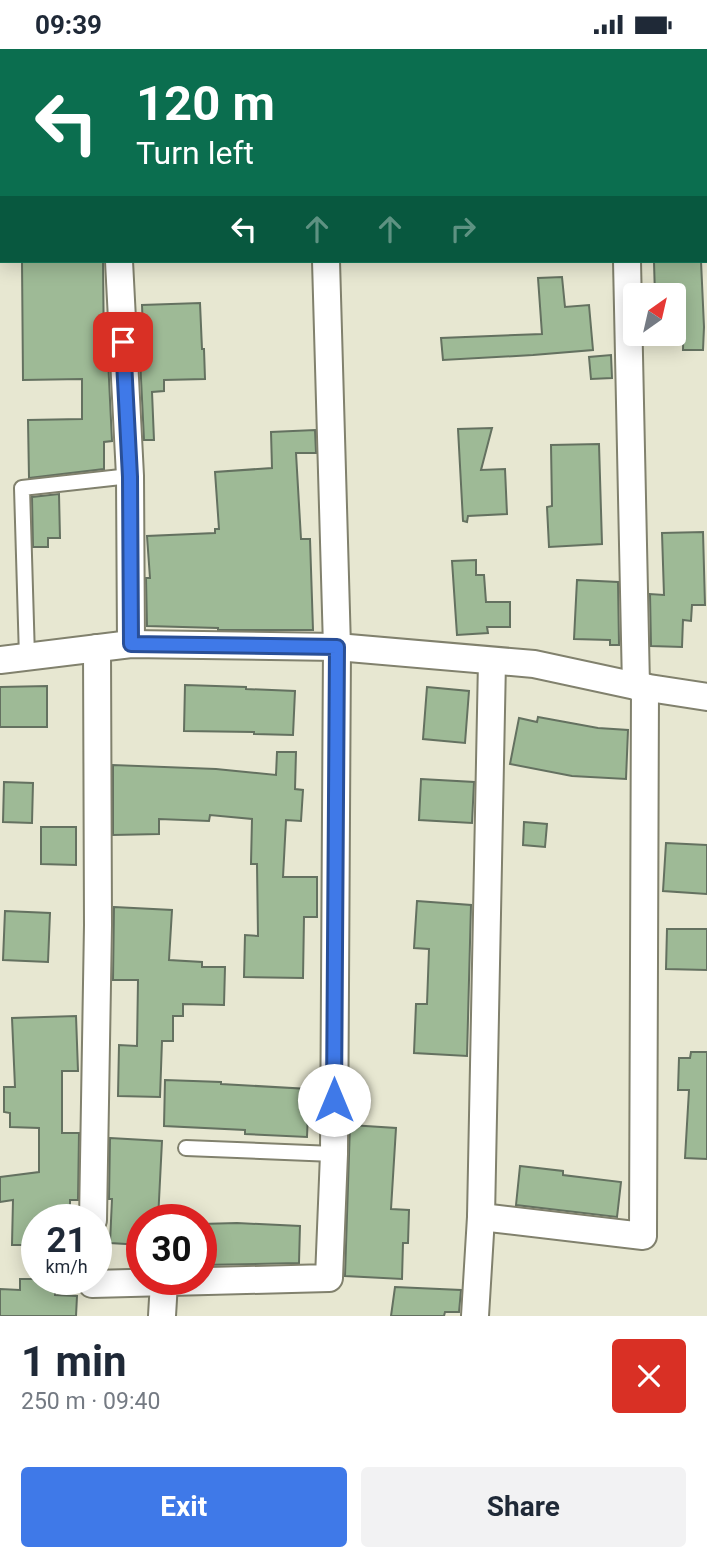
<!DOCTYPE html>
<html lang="en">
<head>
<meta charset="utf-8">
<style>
	:root { --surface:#fff; --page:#f2f2f3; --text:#1f2937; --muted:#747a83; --accent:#3f79e8 }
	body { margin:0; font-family:Roboto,sans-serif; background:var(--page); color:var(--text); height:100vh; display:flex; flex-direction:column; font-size:26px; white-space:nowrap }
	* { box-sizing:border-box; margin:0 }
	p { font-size:23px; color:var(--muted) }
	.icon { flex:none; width:38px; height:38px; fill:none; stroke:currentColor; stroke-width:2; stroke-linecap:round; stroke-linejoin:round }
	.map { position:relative; height:1267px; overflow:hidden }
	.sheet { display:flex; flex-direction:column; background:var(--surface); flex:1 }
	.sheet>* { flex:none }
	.hud { position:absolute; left:0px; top:0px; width:707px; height:214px; box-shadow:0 4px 18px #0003; background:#0b6e4f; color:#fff; overflow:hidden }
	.needle { width:46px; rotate:34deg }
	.controls { position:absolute; left:623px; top:234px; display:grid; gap:14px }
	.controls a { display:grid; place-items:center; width:63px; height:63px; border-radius:7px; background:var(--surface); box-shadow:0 4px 18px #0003; font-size:35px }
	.speed { position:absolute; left:21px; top:1155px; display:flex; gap:14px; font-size:35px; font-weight:700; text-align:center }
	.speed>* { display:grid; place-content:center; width:91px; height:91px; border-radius:50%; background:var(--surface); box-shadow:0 4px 18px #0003; line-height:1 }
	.speed small { font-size:18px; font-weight:400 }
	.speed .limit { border:10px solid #d22; background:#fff; color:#111 }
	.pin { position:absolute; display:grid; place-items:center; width:60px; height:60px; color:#fff; margin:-30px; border-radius:14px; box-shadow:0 4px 10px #0006 }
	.me { position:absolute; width:77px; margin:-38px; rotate:0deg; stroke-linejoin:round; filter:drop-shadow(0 0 5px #0008) }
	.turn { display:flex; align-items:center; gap:24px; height:147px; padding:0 21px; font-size:32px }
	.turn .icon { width:91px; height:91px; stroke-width:2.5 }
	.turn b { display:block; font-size:49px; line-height:60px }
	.lanes { display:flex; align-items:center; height:66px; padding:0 21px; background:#0003; justify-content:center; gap:35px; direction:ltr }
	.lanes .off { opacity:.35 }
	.round { display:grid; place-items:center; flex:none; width:74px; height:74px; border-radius:7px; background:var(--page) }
	.head { display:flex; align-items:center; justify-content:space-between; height:119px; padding:0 21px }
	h1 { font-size:42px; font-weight:700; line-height:52px }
	.primary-button { display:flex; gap:14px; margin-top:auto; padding:14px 21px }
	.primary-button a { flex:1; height:80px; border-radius:7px; background:var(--accent); color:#fff; font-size:28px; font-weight:700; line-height:80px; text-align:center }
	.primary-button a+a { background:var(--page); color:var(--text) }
	.status { display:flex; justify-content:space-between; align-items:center; height:49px; padding:0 35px; background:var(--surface); direction:ltr }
	.status svg { height:19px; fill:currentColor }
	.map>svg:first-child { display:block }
	.building { fill:#9eba96; stroke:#647160; stroke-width:2 }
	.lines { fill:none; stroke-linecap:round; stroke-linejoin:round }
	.service-casing { stroke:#81816d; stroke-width:18 }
	.minor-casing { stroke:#81816d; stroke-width:30 }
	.service { stroke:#fff; stroke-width:14 }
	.minor { stroke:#fff; stroke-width:26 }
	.route-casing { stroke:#294f97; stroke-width:18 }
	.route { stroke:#3f79e8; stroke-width:12 }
</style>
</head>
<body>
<div class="status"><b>09:39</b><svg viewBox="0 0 49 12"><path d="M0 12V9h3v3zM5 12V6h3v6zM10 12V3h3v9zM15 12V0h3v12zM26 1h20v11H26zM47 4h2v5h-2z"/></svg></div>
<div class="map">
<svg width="707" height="1267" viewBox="0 0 707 1267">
	<rect width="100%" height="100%" fill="#e7e7d1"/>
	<g class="building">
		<polygon points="22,212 103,212 104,310 108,310 112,392 104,393 104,420 29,429 28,371 82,370 82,330 23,331"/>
		<polygon points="701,212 704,278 703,301 683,301 684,256 674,256 674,247 655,247 654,213"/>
		<polygon points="562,228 565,258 589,256 593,301 533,306 443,311 441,289 542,285 538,229"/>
		<polygon points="200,254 202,300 204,300 205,330 164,331 164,342 152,343 154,391 144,391 140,309 144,309 142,256"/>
		<polygon points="611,306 612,329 591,330 589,308"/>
		<polygon points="492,379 481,421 505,420 507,465 468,467 467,473 463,472 458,380"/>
		<polygon points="315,381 316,404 296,404 301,490 310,490 313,581 218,581 218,579 147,577 146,529 150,529 147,487 215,484 215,480 219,480 215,423 272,419 271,383"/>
		<polygon points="599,395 602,495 549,498 547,458 552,457 551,396"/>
		<polygon points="59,445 60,489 48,489 48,498 33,498 32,448"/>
		<polygon points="703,483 705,556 692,556 691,572 683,571 682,598 651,597 650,545 664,546 662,484"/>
		<polygon points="476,511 476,526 484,526 486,553 510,553 510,578 487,578 488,584 457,586 452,512"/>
		<polygon points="577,531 618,533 619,596 610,596 610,591 574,590"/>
		<polygon points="185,636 246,638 246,640 295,642 293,686 254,685 254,683 184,682"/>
		<polygon points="47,637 47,678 0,678 0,638"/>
		<polygon points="427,638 469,642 465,694 423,690"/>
		<polygon points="538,668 598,679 628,681 626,730 572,727 510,715 519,669 537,673"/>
		<polygon points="277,703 296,703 295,740 303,741 301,772 286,771 283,828 317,828 317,868 304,868 303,929 244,928 245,886 258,887 257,815 251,815 252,770 210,766 209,772 159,770 159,785 113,786 113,716 216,720 276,726"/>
		<polygon points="421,730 474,733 472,774 419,771"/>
		<polygon points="4,733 33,734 32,774 3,773"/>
		<polygon points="524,773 547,775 545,798 523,796"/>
		<polygon points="41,778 76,778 76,816 41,815"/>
		<polygon points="666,794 707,796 707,845 663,842"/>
		<polygon points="417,852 471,856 467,1007 414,1004 416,955 427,955 429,900 414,899"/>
		<polygon points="114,858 172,861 169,911 202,913 202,918 225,918 224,956 183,955 183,967 173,967 173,992 162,992 160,1048 118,1047 119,996 137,997 138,931 113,931"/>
		<polygon points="5,862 50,864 48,913 3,911"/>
		<polygon points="667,880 707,880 707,921 666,920"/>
		<polygon points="76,967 78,1022 62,1022 62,1084 79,1084 78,1151 70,1151 70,1171 37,1171 37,1196 12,1196 13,1151 0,1153 0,1128 39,1123 39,1079 10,1078 10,1064 4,1063 4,1038 15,1038 12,969"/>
		<polygon points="691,1003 707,1003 707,1110 685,1109 689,1041 678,1041 679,1009 690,1009"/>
		<polygon points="165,1031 221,1033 221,1035 309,1040 307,1088 245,1085 245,1081 164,1077"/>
		<polygon points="350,1076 396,1079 391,1160 409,1161 408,1194 403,1194 402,1230 345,1227"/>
		<polygon points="110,1089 162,1092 158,1171 142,1171 142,1196 110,1194 112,1150 109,1150"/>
		<polygon points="520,1117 563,1122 563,1126 621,1133 617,1168 516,1156"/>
		<polygon points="237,1174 300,1177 299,1214 201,1216 201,1175"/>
		<polygon points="20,1230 55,1230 55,1246 77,1247 76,1267 0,1267 0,1240 20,1241"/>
		<polygon points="395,1238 461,1241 459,1263 445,1263 444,1267 391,1267"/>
	</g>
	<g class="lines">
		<g class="service-casing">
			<g id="service">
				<polyline points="27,608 22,439 130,427"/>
				<polyline points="186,1099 334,1105"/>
			</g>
		</g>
		<g class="minor-casing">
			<g id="minor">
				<polyline points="109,0 109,2"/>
				<polyline points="322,0 323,2"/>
				<polyline points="622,0 622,2"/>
				<polyline points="119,212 130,427 131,595"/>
				<polyline points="627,212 636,637"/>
				<polyline points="0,611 131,595 337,598 534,615 636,637 707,648"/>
				<polyline points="481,1168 643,1187 645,638"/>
				<polyline points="93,1171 98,876 97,599"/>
				<polyline points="92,1230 92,1235 329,1229 334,1105 337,598 326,212"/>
				<polyline points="162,1267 164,1233"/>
				<polyline points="475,1267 481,1168 492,612"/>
			</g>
		</g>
		<use href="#service" class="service"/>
		<use href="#minor" class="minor"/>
	</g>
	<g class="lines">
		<g class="route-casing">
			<polyline id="route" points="123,293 130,428 131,595 337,598 334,1051"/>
		</g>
		<use href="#route" class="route"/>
	</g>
</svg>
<div class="controls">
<a><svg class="needle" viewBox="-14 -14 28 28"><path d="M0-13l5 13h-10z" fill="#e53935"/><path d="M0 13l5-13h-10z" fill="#747a83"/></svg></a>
</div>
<div class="speed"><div>21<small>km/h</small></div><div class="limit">30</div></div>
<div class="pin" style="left:123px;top:293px;background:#d93025"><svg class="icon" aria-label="arrive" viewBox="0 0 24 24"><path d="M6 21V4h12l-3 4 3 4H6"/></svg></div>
<svg class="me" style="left:334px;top:1051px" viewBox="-20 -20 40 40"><circle r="19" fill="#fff"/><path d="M0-13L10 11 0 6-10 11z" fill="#3f79e8"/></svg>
<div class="hud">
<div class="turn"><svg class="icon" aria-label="left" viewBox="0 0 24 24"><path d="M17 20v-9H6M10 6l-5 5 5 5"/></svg><div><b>120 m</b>Turn left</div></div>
<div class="lanes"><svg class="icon" aria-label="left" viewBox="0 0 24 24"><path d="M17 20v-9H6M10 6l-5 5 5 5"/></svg><svg class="icon off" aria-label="ahead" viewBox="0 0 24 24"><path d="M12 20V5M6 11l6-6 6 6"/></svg><svg class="icon off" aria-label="ahead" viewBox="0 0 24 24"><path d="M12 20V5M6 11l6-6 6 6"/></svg><svg class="icon off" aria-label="right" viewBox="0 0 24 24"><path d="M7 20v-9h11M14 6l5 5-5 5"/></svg></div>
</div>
</div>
<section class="sheet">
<div class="head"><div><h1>1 min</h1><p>250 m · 09:40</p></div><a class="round" style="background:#d93025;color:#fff"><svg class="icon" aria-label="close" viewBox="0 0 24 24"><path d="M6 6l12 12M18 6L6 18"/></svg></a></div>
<div class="primary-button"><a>Exit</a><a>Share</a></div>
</section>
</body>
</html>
